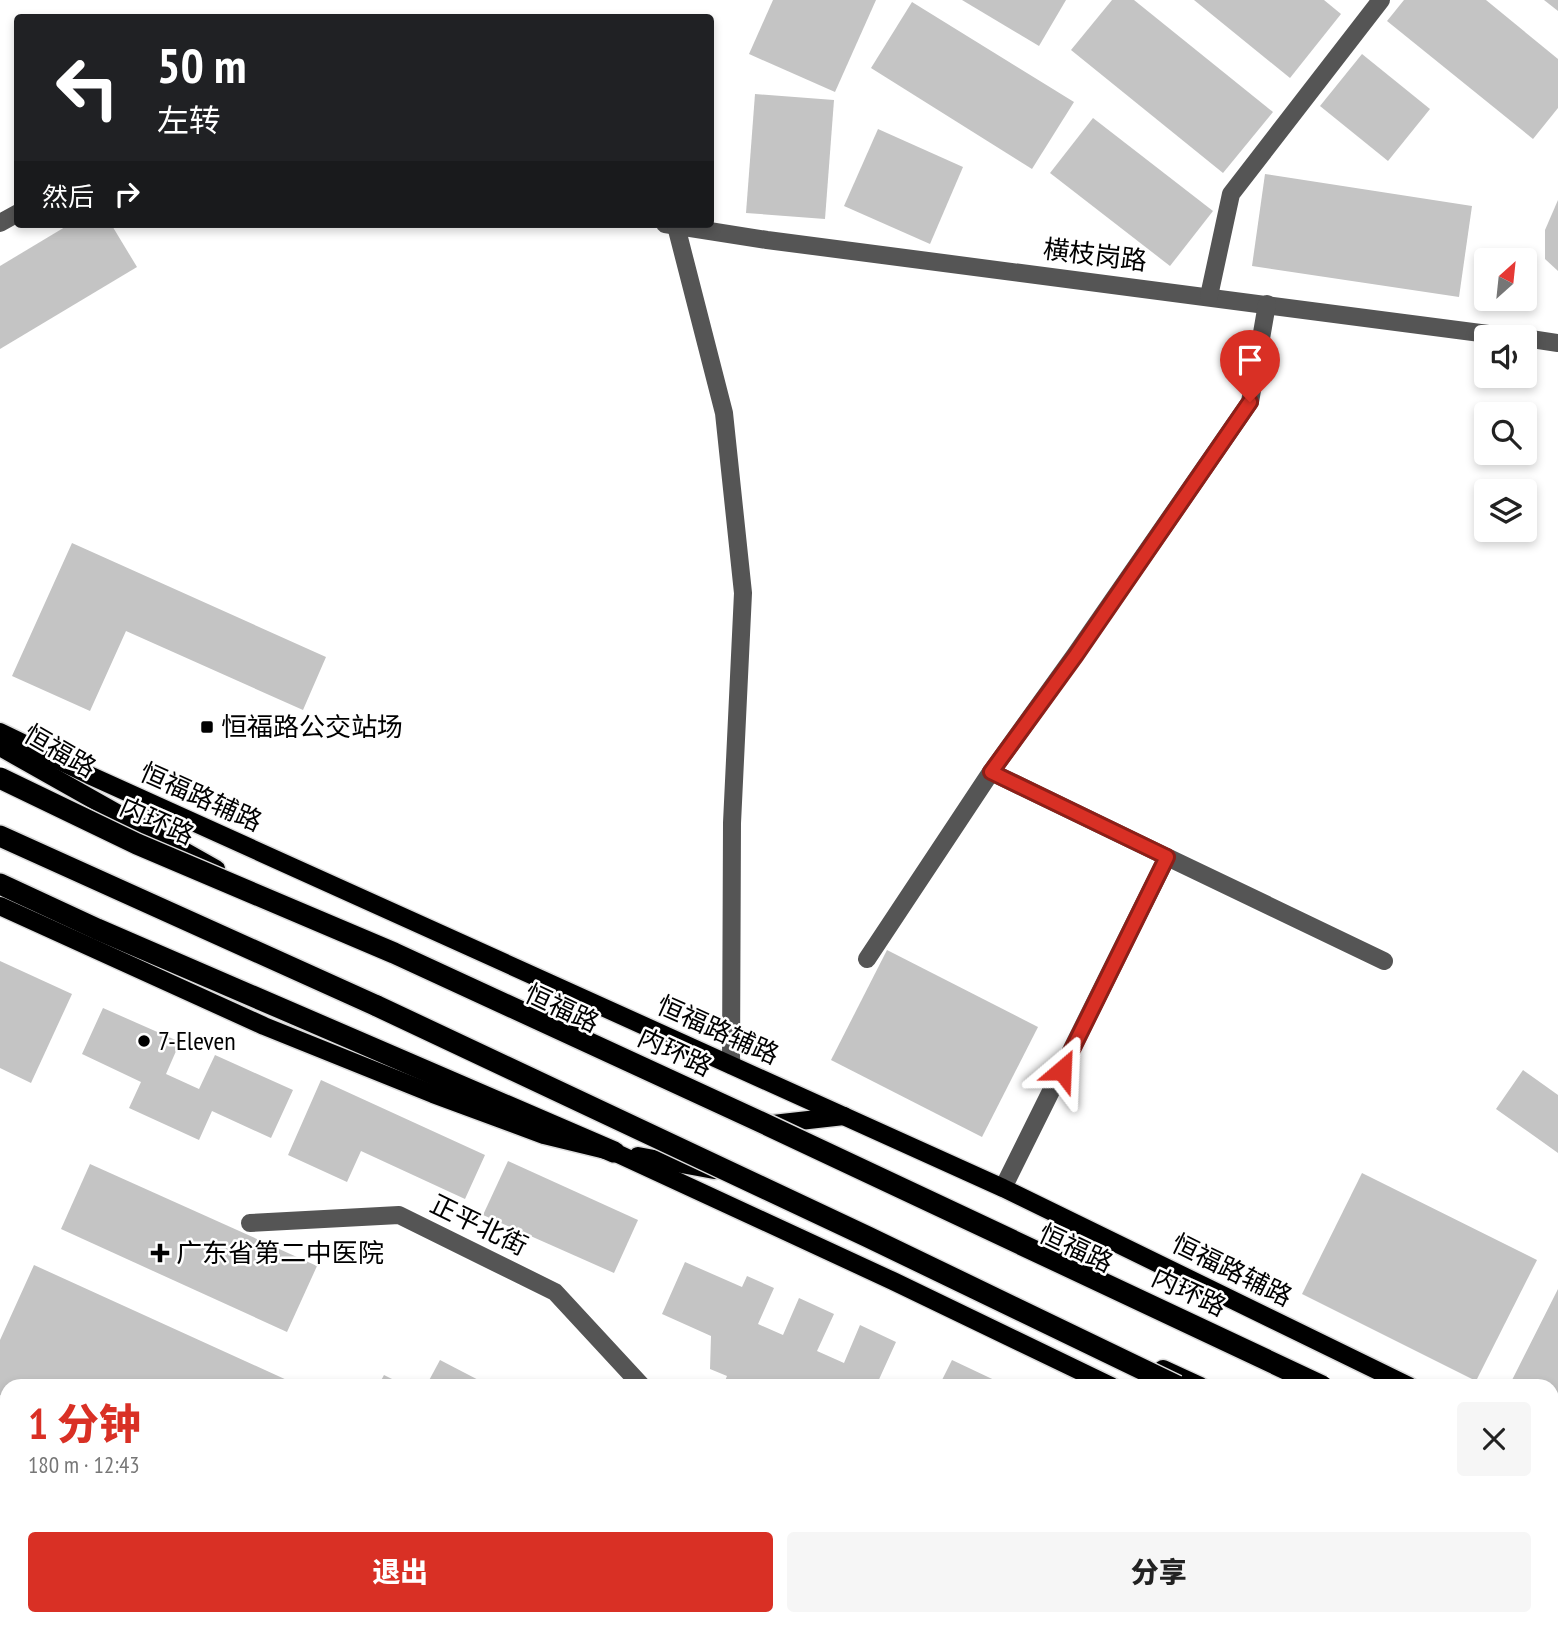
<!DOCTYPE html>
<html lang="zh">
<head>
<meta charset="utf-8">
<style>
	:root { --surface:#fff; --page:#f6f6f6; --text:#222; --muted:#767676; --accent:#d93025 }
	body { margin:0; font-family:"PT Sans Narrow","Noto Sans SC",sans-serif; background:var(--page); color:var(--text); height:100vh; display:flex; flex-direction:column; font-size:26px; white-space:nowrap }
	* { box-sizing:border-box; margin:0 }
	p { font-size:23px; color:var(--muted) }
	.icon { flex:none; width:38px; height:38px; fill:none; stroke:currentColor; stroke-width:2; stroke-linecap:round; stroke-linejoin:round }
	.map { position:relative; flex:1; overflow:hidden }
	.drawer { position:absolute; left:0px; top:1379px; width:1559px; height:247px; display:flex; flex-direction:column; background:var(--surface); border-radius:21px 21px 0 0; box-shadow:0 4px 10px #0003 }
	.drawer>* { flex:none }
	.hud { position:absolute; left:14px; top:14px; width:700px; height:214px; border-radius:7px; box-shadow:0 4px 10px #0003; background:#202124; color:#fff; overflow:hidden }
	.needle { width:46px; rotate:27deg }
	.tools { position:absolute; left:1474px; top:248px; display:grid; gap:14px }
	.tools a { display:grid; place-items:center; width:63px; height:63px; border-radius:7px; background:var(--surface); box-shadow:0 4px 10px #0003; font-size:35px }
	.pin { position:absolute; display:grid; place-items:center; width:60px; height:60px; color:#fff; margin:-72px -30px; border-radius:50% 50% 50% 0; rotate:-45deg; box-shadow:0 0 7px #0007 }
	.pin .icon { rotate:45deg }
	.me { position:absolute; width:77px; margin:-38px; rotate:26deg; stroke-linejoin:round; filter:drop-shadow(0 0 5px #0008) }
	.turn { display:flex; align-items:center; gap:24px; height:147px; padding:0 28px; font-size:32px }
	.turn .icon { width:91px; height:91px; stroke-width:2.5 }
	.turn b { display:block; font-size:49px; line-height:60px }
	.then { display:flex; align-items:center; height:66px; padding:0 28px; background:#0003; gap:14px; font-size:26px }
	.round { display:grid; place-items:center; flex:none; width:74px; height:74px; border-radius:7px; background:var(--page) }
	.overview { display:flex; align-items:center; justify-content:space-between; height:119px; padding:0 28px }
	h1 { font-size:42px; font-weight:800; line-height:52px; color:var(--accent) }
	.primary-button { display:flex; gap:14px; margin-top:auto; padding:14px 28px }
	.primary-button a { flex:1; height:80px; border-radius:7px; background:var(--accent); color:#fff; font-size:28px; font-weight:800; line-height:80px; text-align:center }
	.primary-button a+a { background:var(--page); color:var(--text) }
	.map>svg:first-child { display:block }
	.building { fill:#c4c4c4 }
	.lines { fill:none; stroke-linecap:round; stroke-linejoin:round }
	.major-casing { stroke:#dbdbdb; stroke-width:21 }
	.highway-casing { stroke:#dbdbdb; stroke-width:24 }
	.minor { stroke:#555; stroke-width:18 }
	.major { stroke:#000; stroke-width:18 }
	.highway { stroke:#000; stroke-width:21 }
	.highway-bridge-casing { stroke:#dbdbdb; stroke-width:24; stroke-linecap:butt }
	.highway-bridge { stroke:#000; stroke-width:21 }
	.route-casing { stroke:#8d1f18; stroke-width:18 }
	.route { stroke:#d93025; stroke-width:12 }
	.poi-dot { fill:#000; stroke:#fff; stroke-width:2.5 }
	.labels { text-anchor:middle; stroke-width:5; stroke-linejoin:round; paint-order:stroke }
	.street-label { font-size:26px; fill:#000; stroke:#fff }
	.poi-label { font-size:26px; fill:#000; stroke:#fff; text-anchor:start }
</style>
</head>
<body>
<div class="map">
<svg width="1558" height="1625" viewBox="0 0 1558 1625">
	<rect width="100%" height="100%" fill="#fff"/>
	<g class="building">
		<polygon points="773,0 876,0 835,92 749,54"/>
		<polygon points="962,0 1066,0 1039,46"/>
		<polygon points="1112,0 1134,0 1273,112 1223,173 1071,50"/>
		<polygon points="1194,0 1324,0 1341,14 1290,78"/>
		<polygon points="1404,0 1486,0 1558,59 1558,108 1533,139 1387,21"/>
		<polygon points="1544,0 1558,0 1558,11"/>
		<polygon points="912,2 1074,102 1032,169 871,68"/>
		<polygon points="1362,54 1430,109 1388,161 1320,106"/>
		<polygon points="755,94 834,100 825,219 746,213"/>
		<polygon points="1093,118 1213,211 1170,266 1050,173"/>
		<polygon points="878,129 963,167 930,244 844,206"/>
		<polygon points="1265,174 1472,206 1459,297 1252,266"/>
		<polygon points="1558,200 1558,271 1545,259 1545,230"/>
		<polygon points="70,224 111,224 137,267 0,349 0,266"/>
		<polygon points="72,543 326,657 303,710 126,631 90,711 12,676"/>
		<polygon points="887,950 1038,1027 982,1137 831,1060"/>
		<polygon points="0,961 72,994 31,1083 0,1068"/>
		<polygon points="103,1008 180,1042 166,1074 199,1089 215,1055 293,1090 271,1138 212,1111 199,1140 129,1108 141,1082 82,1054"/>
		<polygon points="1523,1070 1558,1095 1558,1153 1496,1109"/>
		<polygon points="321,1080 485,1155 465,1199 361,1151 347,1182 288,1155"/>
		<polygon points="508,1161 638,1220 614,1273 483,1215"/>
		<polygon points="90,1164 317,1266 287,1332 61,1229"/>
		<polygon points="1362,1173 1537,1260 1476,1381 1302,1294"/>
		<polygon points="685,1262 742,1287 747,1276 774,1288 758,1324 783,1335 799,1298 834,1314 817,1351 844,1363 860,1325 896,1342 876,1386 723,1386 727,1376 710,1369 711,1336 662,1314"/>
		<polygon points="34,1265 300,1386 7,1386 7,1398 0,1395 0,1340"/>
		<polygon points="1558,1289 1558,1417 1552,1415 1552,1386 1509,1386"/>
		<polygon points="440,1360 490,1386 426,1386"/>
		<polygon points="952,1360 1007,1386 939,1386"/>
		<polygon points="384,1375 406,1386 378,1386"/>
		<polygon points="0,1404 7,1407 7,1469 0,1485"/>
		<polygon points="311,1619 323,1625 307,1625"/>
		<polygon points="544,1619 676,1619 673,1625 540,1625"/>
		<polygon points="766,1619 849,1619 846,1625 763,1625"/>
		<polygon points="1078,1619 1150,1619 1148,1625 1092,1625"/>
		<polygon points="1238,1619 1456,1619 1469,1625 1235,1625"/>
	</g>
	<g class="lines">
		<g class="major-casing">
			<g id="major">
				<polyline points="0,732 89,775 1003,1188 1409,1386"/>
				<polyline points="0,747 216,869"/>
				<polyline points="0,906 264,1026 433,1094 544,1135 614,1152 893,1281 1111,1386"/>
				<polyline points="764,1125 844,1116"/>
				<polyline points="638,1156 714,1170"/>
				<polyline points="1163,1369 1200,1386"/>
				<polyline points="1552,1458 1558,1461"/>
				<polyline points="1552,1598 1558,1601"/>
			</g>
		</g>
		<g class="highway-casing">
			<g id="highway">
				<polyline points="0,836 377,1006"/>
				<polyline points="0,884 97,929 614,1152"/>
				<polyline points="1552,1498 1558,1501"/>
				<polyline points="1552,1567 1558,1570"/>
			</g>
		</g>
		<g class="minor">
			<polyline points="0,223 18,213"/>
			<polyline points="665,224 767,240 1519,338"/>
			<polyline points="676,226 724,413 743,593 732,823 731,1065"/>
			<polyline points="1209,296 1231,194 1381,0"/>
			<polyline points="1524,338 1558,343"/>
			<polyline points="1167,857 1384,961"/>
			<polyline points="867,959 991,772"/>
			<polyline points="1003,1188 1167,857 991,772 1075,655 1250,402 1267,304"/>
			<polyline points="250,1223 399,1215 555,1292 642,1386"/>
			<polyline points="960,1619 973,1625"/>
			<polyline points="1191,1625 1194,1619"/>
		</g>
		<use href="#major" class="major"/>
		<use href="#highway" class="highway"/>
		<g class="highway-bridge-casing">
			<g id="highway-bridge">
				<polyline points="0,778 137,844 394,953 763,1123 1322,1386"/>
				<polyline points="377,1006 868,1237 1177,1386"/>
			</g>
		</g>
		<use href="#highway-bridge" class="highway-bridge"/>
	</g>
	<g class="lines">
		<g class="route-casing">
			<polyline id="route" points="1062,1070 1167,857 991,772 1076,655 1250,402"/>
		</g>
		<use href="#route" class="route"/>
	</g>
	<g class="poi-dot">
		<rect x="200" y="720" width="14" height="14" rx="3.5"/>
		<circle cx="144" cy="1041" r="7"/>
		<path d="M156.5 1242.5h7v7h7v7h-7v7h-7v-7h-7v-7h7z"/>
	</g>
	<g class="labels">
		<g class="street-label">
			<text transform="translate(1095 255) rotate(7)" y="9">横枝岗路</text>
			<text transform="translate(60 751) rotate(30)" y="9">恒福路</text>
			<text transform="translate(201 797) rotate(24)" y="9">恒福路辅路</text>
			<text transform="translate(157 821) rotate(24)" y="9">内环路</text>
			<text transform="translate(562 1008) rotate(25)" y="9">恒福路</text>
			<text transform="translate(718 1030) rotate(24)" y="9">恒福路辅路</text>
			<text transform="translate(675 1052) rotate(25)" y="9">内环路</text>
			<text transform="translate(479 1225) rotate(26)" y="9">正平北街</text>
			<text transform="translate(1076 1248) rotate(25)" y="9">恒福路</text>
			<text transform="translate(1232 1270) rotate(26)" y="9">恒福路辅路</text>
			<text transform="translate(1189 1292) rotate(25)" y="9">内环路</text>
		</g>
		<g class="poi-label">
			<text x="221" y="736">恒福路公交站场</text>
			<text x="158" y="1050">7-Eleven</text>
			<text x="176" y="1262">广东省第二中医院</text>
		</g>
	</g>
</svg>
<div class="tools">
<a><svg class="needle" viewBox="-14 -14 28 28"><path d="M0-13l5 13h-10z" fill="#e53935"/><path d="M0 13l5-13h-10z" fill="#767676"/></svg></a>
<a><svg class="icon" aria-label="sound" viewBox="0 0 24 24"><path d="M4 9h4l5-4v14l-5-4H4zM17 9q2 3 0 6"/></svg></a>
<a><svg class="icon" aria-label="search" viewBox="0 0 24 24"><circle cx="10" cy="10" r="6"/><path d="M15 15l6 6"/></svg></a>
<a><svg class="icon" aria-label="layers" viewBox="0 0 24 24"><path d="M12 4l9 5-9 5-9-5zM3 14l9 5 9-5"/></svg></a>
</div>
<div class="pin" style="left:1250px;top:402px;background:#d93025"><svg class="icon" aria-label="arrive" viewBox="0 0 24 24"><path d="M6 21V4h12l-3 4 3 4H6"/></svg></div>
<svg class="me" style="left:1062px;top:1070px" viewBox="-20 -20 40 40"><path d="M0-17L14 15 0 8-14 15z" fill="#d93025" stroke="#fff" stroke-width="4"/></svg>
<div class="hud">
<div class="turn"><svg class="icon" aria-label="left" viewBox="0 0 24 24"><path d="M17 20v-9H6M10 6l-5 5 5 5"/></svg><div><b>50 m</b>左转</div></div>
<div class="then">然后<svg class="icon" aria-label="right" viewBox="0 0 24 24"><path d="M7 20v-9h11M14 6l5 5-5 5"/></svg></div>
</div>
<section class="drawer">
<div class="overview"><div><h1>1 分钟</h1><p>180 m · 12:43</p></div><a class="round"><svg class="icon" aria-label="close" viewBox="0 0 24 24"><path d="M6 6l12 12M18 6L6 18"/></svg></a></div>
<div class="primary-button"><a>退出</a><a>分享</a></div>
</section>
</div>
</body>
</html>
